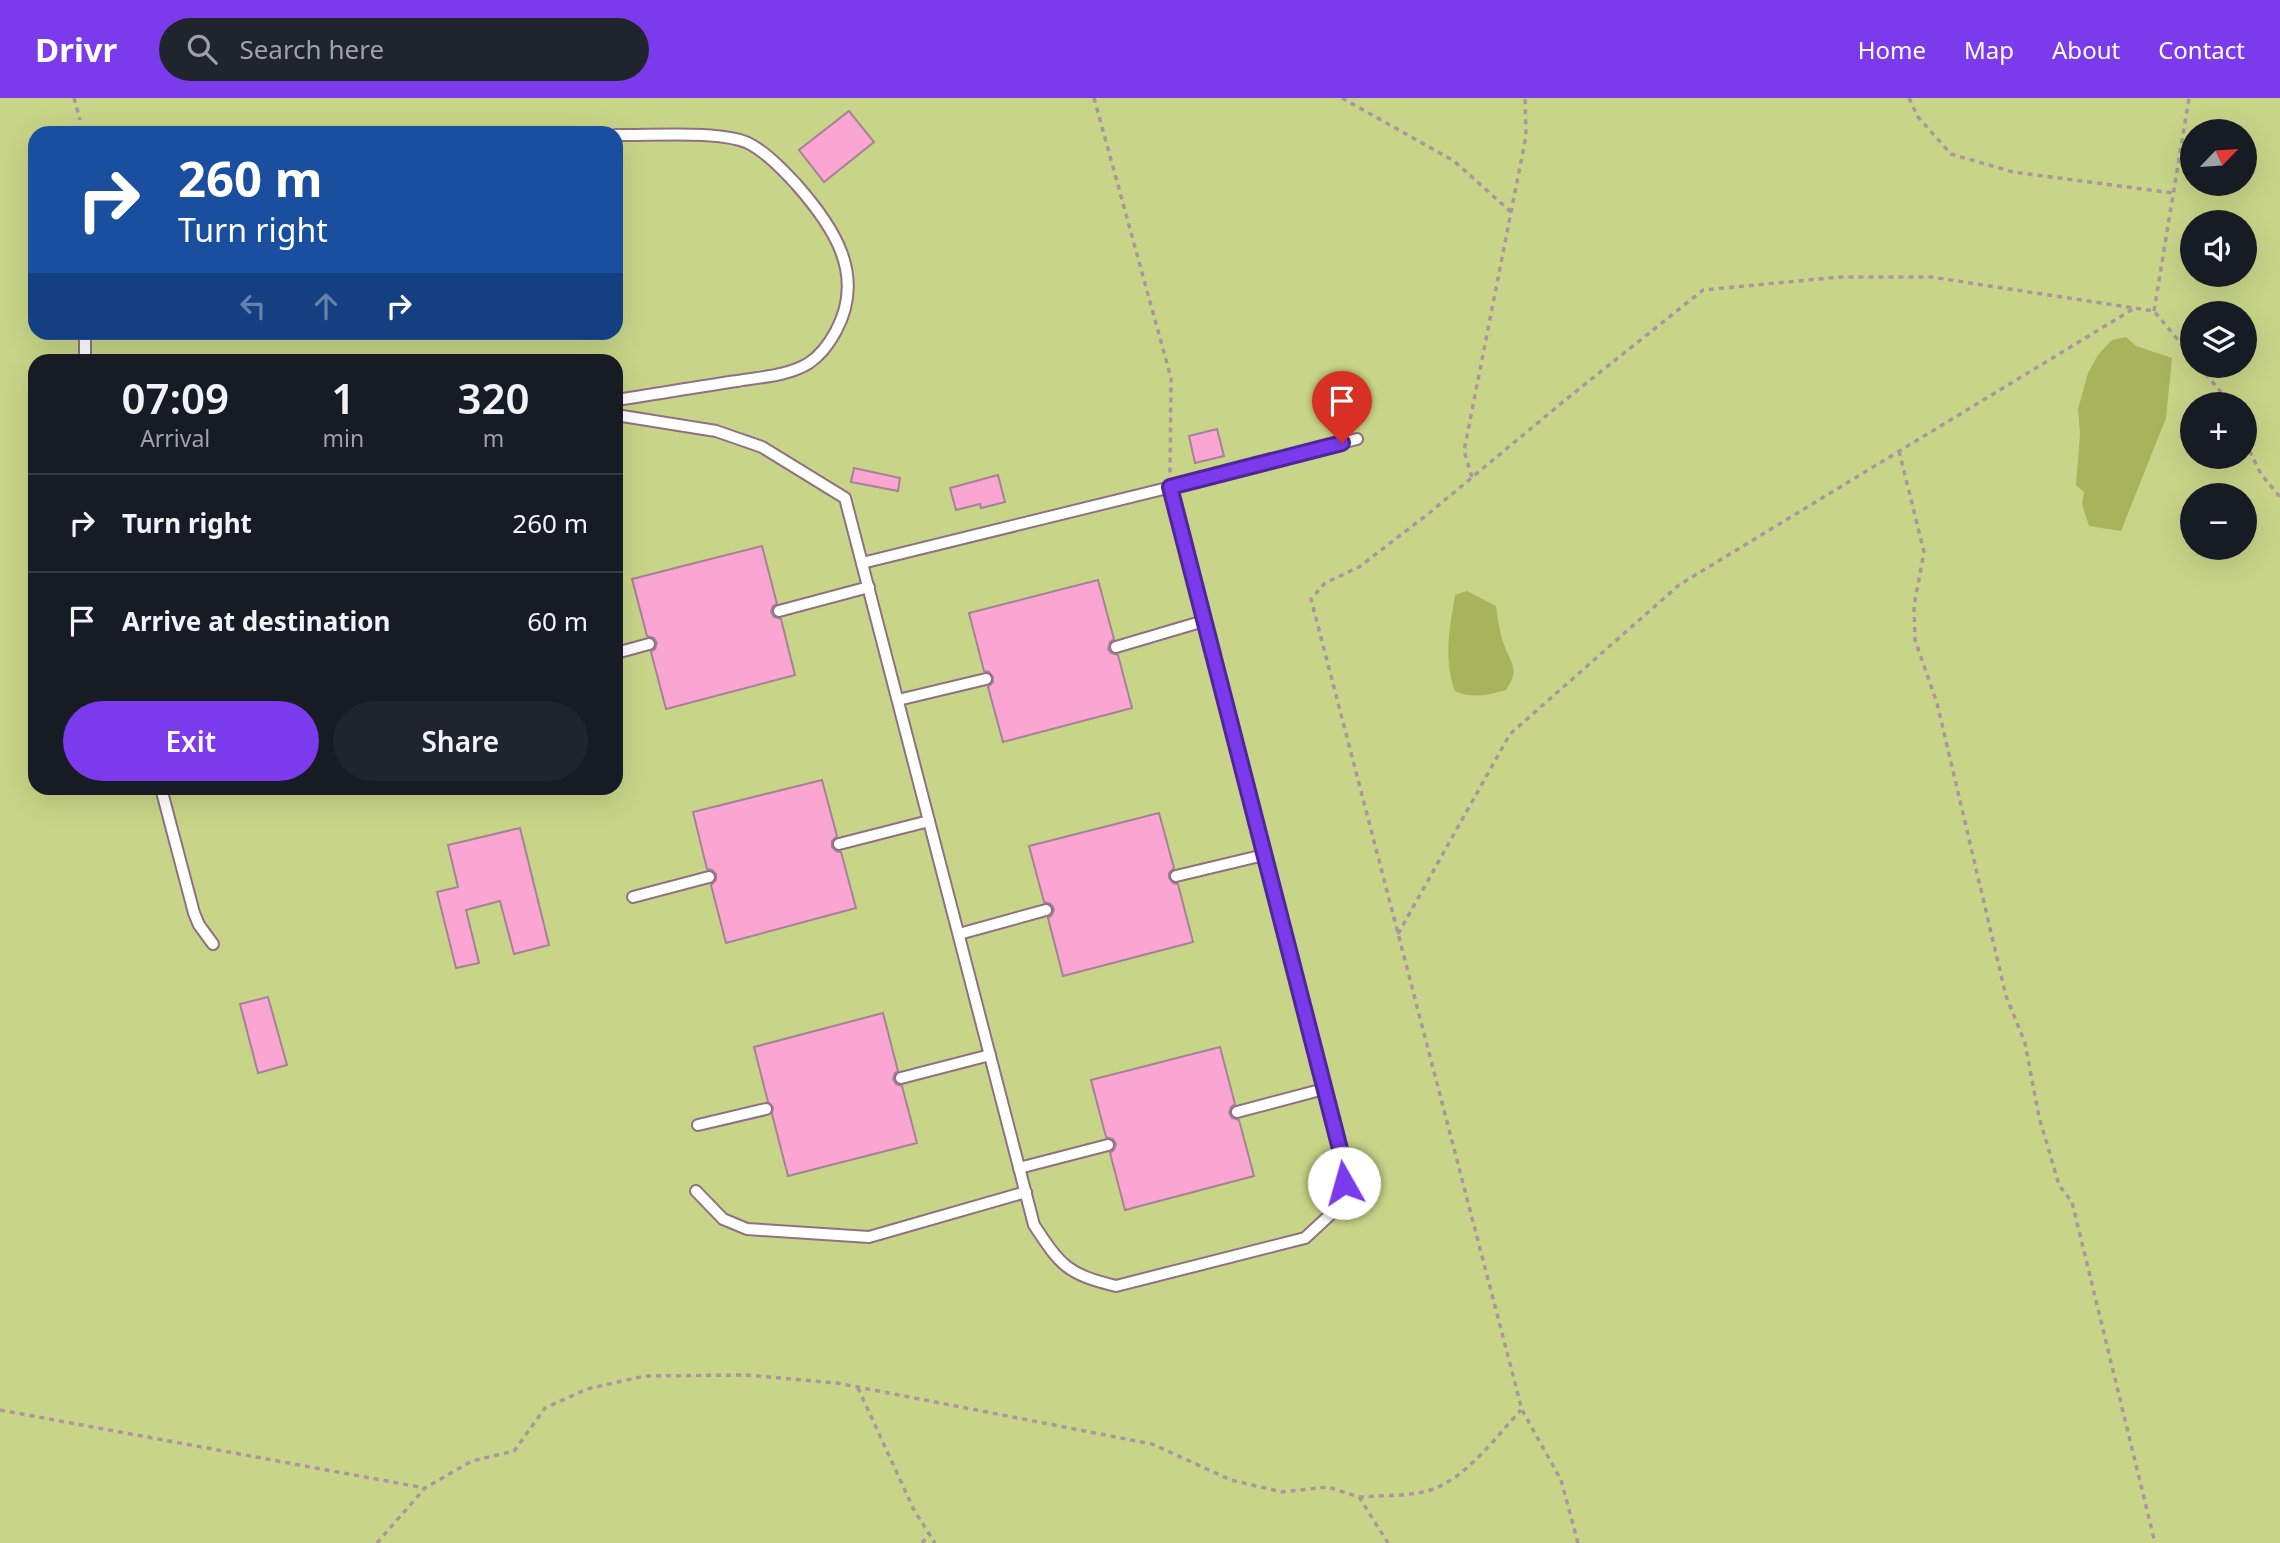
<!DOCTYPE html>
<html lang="en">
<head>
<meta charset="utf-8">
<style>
	:root { --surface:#171b24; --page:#20242c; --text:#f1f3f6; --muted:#9ea1a6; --line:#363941; --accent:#7c3aed }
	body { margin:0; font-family:"Noto Sans",sans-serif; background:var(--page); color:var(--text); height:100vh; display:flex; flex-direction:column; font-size:26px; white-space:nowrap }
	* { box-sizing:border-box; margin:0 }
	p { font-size:23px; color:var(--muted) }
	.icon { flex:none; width:38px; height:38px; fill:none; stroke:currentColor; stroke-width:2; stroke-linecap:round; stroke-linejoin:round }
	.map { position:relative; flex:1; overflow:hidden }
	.sheet { position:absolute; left:28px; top:256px; width:595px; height:441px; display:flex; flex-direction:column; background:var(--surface); border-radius:21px; box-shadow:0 7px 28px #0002 }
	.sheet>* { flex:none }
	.hud { position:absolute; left:28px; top:28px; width:595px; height:214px; border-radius:21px; box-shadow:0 7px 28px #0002; background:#1a4fa0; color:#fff; overflow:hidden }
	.needle { width:46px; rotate:65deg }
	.fabs { position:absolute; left:2180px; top:21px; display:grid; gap:14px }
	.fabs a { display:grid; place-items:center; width:77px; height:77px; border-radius:50%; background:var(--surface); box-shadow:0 7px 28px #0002; font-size:35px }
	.pin { position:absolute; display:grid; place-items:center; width:60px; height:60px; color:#fff; margin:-72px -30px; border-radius:50% 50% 50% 0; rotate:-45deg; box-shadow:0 0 7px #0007 }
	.pin .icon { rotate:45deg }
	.me { position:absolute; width:77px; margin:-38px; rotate:353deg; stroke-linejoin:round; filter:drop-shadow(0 0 5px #0008) }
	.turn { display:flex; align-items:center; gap:24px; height:147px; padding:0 35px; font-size:32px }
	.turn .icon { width:91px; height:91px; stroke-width:2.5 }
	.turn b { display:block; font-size:49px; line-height:60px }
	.lanes { display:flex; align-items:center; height:66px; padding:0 35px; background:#0003; justify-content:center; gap:35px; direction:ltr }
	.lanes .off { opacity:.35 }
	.eta { display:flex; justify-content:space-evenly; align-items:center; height:119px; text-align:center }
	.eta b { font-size:42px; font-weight:600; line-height:49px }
	.action { display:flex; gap:14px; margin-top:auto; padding:14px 35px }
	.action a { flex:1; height:80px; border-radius:42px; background:var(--accent); color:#fff; font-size:28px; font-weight:600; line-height:80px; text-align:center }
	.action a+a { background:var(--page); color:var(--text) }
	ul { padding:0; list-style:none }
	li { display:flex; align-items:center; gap:21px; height:98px; padding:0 35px; border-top:2px solid var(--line) }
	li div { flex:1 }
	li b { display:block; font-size:26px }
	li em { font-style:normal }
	header { display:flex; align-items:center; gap:42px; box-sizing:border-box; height:98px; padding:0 35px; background:var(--accent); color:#fff }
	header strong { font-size:33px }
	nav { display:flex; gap:38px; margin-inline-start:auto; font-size:24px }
	.search { width:490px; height:63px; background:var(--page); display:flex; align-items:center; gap:18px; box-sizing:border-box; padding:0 24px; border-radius:38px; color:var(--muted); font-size:26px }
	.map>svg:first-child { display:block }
	.green { fill:#c8d588; fill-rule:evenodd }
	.water { fill:#a7b45b }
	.building { fill:#fba5d3; stroke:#a48394; stroke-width:2 }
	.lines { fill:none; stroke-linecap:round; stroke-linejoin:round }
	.service-casing { stroke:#917081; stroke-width:14 }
	.path { stroke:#a9969f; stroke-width:3.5; stroke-dasharray:5 5; stroke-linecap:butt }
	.service { stroke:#fff; stroke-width:10 }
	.route-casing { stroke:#51269a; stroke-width:18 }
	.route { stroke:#7c3aed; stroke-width:12 }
</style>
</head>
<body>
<header>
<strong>Drivr</strong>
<div class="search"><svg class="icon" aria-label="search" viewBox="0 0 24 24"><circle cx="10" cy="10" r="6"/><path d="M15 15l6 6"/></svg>Search here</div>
<nav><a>Home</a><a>Map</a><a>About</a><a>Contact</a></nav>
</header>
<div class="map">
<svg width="2280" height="1445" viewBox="0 0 2280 1445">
	<rect width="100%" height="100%" fill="#ffe8f3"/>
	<path class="green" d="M0,0H2280V1445H0ZM2193,33H2245V86H2193ZM35,35H616V234H35ZM2193,124H2245V177H2193ZM2193,215H2245V268H2193ZM35,262H616V690H35ZM2193,306H2245V359H2193ZM2193,397H2245V450H2193Z"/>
	<g class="water">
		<polygon points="2126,239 2136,248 2172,260 2166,320 2121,433 2089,428 2082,406 2084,394 2076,387 2080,336 2078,311 2088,275 2098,257 2112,242"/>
		<path d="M1467,493L1496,508C1498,522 1500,537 1505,549C1512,568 1520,572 1506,592C1490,597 1471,601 1455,593C1443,561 1450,529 1455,497Z"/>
	</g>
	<g class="building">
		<polygon points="849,13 874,44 824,84 799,52"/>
		<polygon points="1217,331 1224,358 1195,365 1189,338"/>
		<polygon points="854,370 900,380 898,393 851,384"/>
		<polygon points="998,377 1005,404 981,410 980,406 956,412 950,390"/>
		<polygon points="762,448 777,506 773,508 771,514 774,519 781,521 795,577 666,611 651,554 655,551 657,545 654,540 647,538 632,481"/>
		<polygon points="1098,482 1114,541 1110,544 1108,551 1111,555 1118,557 1132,610 1003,644 988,589 993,584 993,579 989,574 984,573 969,515"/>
		<polygon points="822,682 837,738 832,743 832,749 836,753 841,754 856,810 726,845 711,787 716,782 716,776 712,772 707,771 693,714"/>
		<polygon points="1159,715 1174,770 1169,775 1169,780 1173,785 1178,786 1193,844 1063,878 1048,820 1052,817 1054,811 1051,806 1044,804 1029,748"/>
		<polygon points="520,730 549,847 514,856 500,803 466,812 479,865 456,870 437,794 458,789 448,747"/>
		<polygon points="268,899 287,967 258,975 240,906"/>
		<polygon points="883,915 898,973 895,975 893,981 896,986 902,988 917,1045 788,1078 772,1016 773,1009 768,1004 754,949"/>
		<polygon points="1220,949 1235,1006 1231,1009 1229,1015 1232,1020 1239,1022 1254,1078 1125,1112 1110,1055 1114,1052 1116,1046 1113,1041 1106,1039 1091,982"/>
	</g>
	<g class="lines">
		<g class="service-casing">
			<g id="service">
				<polyline points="84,35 249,35"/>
				<path d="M616,37C651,38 718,32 748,45C766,54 783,72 796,86C834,129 866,177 836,233C829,246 821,257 809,265C788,278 760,279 737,283C696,289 656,296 616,302"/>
				<polyline points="85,234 85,262"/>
				<path d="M616,317L716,333L762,349L845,400L1034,1127C1061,1168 1067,1176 1116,1188L1305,1140L1333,1114L1344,1085L1340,1051L1170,389"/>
				<polyline points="862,465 1212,379 1357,341"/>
				<polyline points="779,513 869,489"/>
				<polyline points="1116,549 1204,523"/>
				<polyline points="616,555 649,546"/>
				<polyline points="898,602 986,581"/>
				<polyline points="161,690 194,815 199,827 213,846"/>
				<polyline points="839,746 929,723"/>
				<polyline points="1176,778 1264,757"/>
				<polyline points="633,799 709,779"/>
				<polyline points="959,836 1046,812"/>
				<polyline points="901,980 990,957"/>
				<polyline points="1237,1014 1324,991"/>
				<polyline points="698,1027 766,1011"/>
				<polyline points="1019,1070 1108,1047"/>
				<polyline points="696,1093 723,1121 747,1131 869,1139 1026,1094"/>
			</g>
		</g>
		<g class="path">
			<polyline points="74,0 80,22"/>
			<polyline points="1094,0 1171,280 1170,376"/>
			<polyline points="1342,0 1454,63 1511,114"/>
			<polyline points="1909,0 1918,19 1951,56 2013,74 2173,95"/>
			<polyline points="2154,213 2189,0"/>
			<polyline points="2199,268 2220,293 2227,306"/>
			<polyline points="2245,344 2261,376 2280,399"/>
			<polyline points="1899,353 1924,454 1914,508 1915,542 1937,605 2006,898 2025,945 2039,1019 2059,1087 2072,1104 2155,1445"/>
			<polyline points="1472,379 1464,353 1526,38 1525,0"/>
			<polyline points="1398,836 1510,636 1679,487 2133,211"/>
			<polyline points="858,1290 914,1412 935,1445"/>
			<polyline points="0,1312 425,1390"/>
			<path d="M1359,1399C1383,1397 1413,1399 1436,1390C1469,1376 1497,1338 1521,1312"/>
			<polyline points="377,1445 425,1390 472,1363 514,1353 545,1310 587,1291 645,1278 746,1277 837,1285 1152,1346 1231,1382 1282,1394 1328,1389 1359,1399 1388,1445"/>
			<polyline points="922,1445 929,1437"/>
			<polyline points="1578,1445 1561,1382 1522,1312 1311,501 1325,485 1359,469 1428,416 1564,303 1703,192 1840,179 1931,179 2154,213 2193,260"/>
		</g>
		<use href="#service" class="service"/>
	</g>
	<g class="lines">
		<g class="route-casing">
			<polyline id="route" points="1342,345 1170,389 1340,1051 1344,1085"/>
		</g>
		<use href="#route" class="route"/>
	</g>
</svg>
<div class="fabs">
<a><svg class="needle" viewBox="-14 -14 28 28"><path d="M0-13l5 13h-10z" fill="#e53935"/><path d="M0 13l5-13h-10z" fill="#9ea1a6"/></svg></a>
<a><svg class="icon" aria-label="sound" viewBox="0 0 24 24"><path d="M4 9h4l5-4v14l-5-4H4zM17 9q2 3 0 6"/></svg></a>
<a><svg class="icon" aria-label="layers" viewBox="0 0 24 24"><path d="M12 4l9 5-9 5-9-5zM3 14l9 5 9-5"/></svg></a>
<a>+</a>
<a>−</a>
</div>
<div class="pin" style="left:1342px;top:345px;background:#d93025"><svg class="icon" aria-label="arrive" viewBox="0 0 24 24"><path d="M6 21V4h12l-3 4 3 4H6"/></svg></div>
<svg class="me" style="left:1344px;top:1085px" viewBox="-20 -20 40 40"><circle r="19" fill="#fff"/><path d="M0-13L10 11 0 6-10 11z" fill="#7c3aed"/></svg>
<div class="hud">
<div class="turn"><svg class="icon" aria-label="right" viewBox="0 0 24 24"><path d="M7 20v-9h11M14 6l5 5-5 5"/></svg><div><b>260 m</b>Turn right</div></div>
<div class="lanes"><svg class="icon off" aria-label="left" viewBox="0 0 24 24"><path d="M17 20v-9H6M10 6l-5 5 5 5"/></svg><svg class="icon off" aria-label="ahead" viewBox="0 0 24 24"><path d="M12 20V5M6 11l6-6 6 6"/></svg><svg class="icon" aria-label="right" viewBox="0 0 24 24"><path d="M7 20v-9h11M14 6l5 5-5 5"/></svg></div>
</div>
<section class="sheet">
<div class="eta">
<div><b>07:09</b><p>Arrival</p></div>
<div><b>1</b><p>min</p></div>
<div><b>320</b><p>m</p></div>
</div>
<ul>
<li><svg class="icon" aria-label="right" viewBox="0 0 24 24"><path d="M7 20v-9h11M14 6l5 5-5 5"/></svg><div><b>Turn right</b></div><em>260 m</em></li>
<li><svg class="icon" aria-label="arrive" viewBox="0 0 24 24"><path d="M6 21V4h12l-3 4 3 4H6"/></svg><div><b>Arrive at destination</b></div><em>60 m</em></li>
</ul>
<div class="action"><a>Exit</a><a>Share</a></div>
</section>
</div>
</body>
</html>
